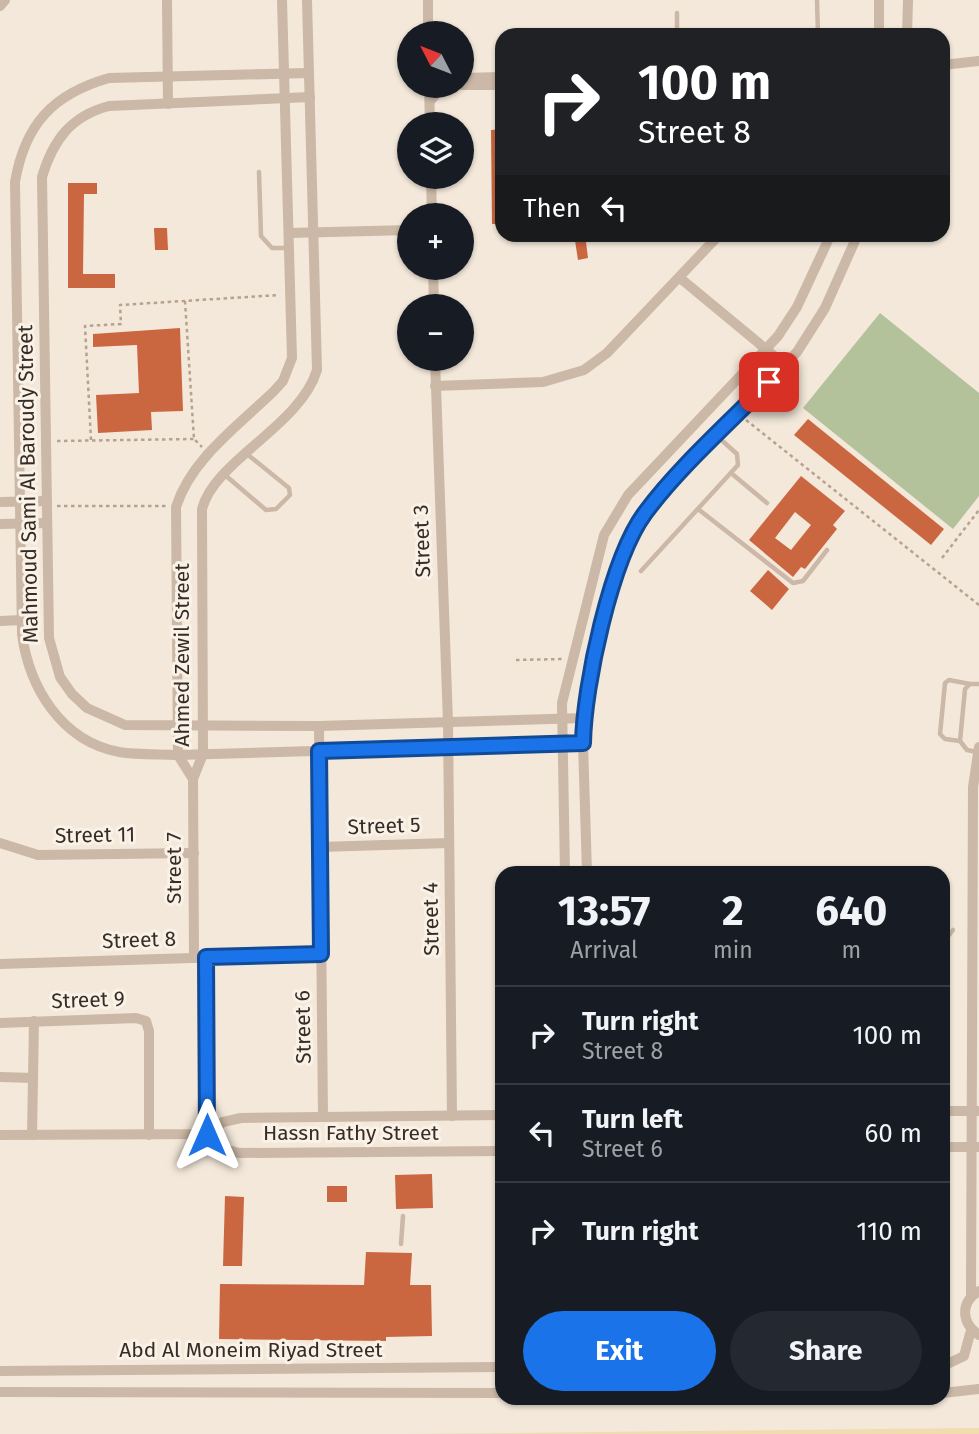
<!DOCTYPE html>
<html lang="en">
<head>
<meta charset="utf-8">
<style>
	:root { --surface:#171b24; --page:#242831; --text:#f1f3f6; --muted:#9ea1a6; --line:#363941; --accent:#1a73e8 }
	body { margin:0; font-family:"Fira Sans",sans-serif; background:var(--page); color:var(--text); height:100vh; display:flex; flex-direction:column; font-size:26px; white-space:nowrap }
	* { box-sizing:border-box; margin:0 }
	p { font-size:23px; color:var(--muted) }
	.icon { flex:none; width:38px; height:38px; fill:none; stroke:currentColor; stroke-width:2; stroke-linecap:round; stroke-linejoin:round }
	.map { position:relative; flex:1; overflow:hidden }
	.drawer { position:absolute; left:495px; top:866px; width:455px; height:539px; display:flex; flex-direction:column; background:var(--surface); border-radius:21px; box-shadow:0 2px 5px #0004 }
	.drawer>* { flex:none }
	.banner { position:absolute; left:495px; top:28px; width:455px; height:214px; border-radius:21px; box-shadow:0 2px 5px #0004; background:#202124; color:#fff; overflow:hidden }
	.needle { width:46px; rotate:312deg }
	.controls { position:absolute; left:397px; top:21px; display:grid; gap:14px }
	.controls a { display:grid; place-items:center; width:77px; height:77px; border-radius:50%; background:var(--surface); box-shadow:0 2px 5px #0004; font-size:35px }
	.pin { position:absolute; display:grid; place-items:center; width:60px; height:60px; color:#fff; margin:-30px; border-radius:14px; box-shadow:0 4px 10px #0006 }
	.me { position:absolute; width:77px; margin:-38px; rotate:0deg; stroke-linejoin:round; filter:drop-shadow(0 0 5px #0008) }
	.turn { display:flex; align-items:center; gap:24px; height:147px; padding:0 28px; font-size:32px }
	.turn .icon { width:91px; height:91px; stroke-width:2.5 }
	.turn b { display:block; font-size:49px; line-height:60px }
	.then { display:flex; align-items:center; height:66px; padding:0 28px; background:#0003; gap:14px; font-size:26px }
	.eta { display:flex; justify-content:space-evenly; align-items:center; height:119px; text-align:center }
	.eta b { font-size:42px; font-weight:700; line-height:49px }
	.action { display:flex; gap:14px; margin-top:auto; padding:14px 28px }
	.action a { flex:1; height:80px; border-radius:42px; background:var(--accent); color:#fff; font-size:28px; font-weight:700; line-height:80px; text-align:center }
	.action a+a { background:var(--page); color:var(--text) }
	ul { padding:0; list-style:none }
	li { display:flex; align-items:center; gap:21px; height:98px; padding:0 28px; border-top:2px solid var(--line) }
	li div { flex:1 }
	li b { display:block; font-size:26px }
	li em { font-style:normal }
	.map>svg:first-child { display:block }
	.green { fill:#b3c29a }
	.sand { fill:#f0dcaf }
	.building { fill:#cb6740; fill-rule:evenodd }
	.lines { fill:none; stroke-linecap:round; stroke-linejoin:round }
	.path { stroke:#b7a290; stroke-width:2.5; stroke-dasharray:3.5 3.5; stroke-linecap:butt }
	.lane { stroke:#cbb8a6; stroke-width:4.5 }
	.street { stroke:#cbb8a6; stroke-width:10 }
	.route-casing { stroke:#114b97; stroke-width:18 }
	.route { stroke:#1a73e8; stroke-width:12 }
	.labels { text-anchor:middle; stroke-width:6; stroke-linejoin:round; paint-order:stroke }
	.street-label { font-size:21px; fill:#372d27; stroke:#faf2e7 }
</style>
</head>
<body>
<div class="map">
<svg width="979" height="1434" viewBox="0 0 979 1434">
	<rect width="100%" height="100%" fill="#f3e8da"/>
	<polygon class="green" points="880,313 979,393 979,496 953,529 803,408"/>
	<polygon class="sand" points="979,1428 979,1434 406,1434"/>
	<g class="building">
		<polygon points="502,129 502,224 492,224 491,130"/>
		<polygon points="68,183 97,183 97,194 84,194 83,274 115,274 115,288 68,288"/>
		<polygon points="154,228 167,228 168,250 155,250"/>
		<polygon points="574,234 585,234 588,258 578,260"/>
		<polygon points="180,328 183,411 151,412 152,430 98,433 96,395 139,393 137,345 93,347 93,334"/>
		<polygon points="808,419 944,529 931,545 794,435"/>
		<path d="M801,476L845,511L833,525L837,529L805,569L801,567L793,577L749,540ZM795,512L811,525L791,550L775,538Z"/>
		<polygon points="768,570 789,589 772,610 750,591"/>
		<polygon points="432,1174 433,1208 396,1209 395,1175"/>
		<rect x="327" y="1186" width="20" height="16"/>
		<polygon points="225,1196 244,1197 242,1266 223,1266"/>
		<polygon points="366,1252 412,1253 410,1285 431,1285 432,1336 386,1337 386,1341 219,1339 220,1284 364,1285"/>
	</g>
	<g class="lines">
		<g class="path">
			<polyline points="185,301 194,439 202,447"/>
			<polyline points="746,420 979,605"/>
			<polyline points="91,440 85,326 121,324 120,305 279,295"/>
			<polyline points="57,441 194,439"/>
			<polyline points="57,506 166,506"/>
			<polyline points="942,558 979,510"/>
			<polyline points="516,660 562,659"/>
		</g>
		<g class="lane">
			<polyline points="817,0 818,35"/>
			<polyline points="677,13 677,35"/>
			<polyline points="259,172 261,236 272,248 288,248"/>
			<polyline points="731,473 767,503"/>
			<polyline points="225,475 266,510 276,509 290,495 289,488 247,454"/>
			<polyline points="698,509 793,583 803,581 827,550"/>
			<polyline points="641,571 738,465 737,454 717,436"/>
			<polyline points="960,741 945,739 940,734 945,683 949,680 970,684"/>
			<polyline points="977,752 967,750 960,741 965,689 970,684 979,684"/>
			<polyline points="943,943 953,930"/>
			<polyline points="401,1244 403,1216"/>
		</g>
		<g class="street">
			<polyline points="167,0 168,104"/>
			<polyline points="428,0 428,33"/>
			<polyline points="0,6 5,0"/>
			<polyline points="879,35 879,0"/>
			<polyline points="907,35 908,0"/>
			<polyline points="943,65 979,61"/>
			<path d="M309,73L109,78C53,94 25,124 15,182L22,634C29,687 61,741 119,752C138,755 159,754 178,755L583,743"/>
			<polyline points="462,78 502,77"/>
			<polyline points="462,85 502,85"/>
			<polyline points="429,86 430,124"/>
			<path d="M310,97L109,106C71,116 53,140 42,177L49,638L60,677L72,694L87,708L125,725L319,726L584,718"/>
			<polyline points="430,101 440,90 453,86"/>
			<polyline points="431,177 432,215"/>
			<polyline points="289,233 410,230"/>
			<polyline points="433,268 434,306"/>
			<polyline points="680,278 785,365"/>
			<polyline points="435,359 448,722 452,1116"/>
			<polyline points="435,386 543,382 584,370 607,353 720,234"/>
			<polyline points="0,502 47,501"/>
			<polyline points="0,524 47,523"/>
			<polyline points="0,621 22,620"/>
			<polyline points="319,726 323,1117"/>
			<path d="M193,779L178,755L176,507C191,459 239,425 274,391L283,381L292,358L282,0"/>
			<polyline points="0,843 38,855 194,853"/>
			<polyline points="320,847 449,843"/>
			<polyline points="565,873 562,703 604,535 628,495 778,336 797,307 831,234"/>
			<polyline points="587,873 583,743 586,706 604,623 628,541 656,500 797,352 825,308 858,234"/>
			<polyline points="206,957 207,1134"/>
			<path d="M194,958L193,779L203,754L202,509C215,460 300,426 317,370L307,0"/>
			<polyline points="0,964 321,954"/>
			<polyline points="0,1023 136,1018 146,1021 149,1031 149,1135"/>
			<polyline points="0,1077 33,1078"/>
			<polyline points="943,1111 979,1111"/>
			<polyline points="207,1134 221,1148 239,1153 502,1151"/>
			<polyline points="0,1135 207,1134 223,1122 241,1118 502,1115"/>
			<polyline points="32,1135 34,1021"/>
			<polyline points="943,1147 979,1147"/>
			<path d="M979,1291C960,1302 961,1323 979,1335"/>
			<polyline points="971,1296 973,787 979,747"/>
			<polyline points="943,1366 964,1356 971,1330"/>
			<polyline points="0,1371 502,1367"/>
			<polyline points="0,1392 502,1393"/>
			<polyline points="943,1393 979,1389"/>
		</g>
	</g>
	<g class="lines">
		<g class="route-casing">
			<path id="route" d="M207,1135L206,957L321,954L319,751L583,743C584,685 611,559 645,513C678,468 730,422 769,382"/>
		</g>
		<use href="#route" class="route"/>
	</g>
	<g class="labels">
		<g class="street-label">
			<text transform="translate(28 484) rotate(-91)" y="7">Mahmoud Sami Al Baroudy Street</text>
			<text transform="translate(422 541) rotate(-92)" y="7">Street 3</text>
			<text transform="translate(182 655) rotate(-90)" y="7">Ahmed Zewil Street</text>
			<text transform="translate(384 826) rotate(-2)" y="7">Street 5</text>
			<text transform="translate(95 835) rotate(-1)" y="7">Street 11</text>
			<text transform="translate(174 868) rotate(-90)" y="7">Street 7</text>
			<text transform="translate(431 919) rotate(-91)" y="7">Street 4</text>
			<text transform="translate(139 940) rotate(-2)" y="7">Street 8</text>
			<text transform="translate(88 1000) rotate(-2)" y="7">Street 9</text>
			<text transform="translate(303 1027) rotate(-91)" y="7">Street 6</text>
			<text x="351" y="1140">Hassn Fathy Street</text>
			<text x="251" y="1357">Abd Al Moneim Riyad Street</text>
		</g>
	</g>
</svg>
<div class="controls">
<a><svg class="needle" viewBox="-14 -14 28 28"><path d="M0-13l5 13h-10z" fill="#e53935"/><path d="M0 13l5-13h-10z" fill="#9ea1a6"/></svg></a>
<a><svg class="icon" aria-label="layers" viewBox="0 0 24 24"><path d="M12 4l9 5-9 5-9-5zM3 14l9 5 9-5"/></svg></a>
<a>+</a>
<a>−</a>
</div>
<div class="pin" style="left:769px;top:382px;background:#d93025"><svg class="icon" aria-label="arrive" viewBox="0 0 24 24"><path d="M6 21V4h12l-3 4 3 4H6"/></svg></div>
<svg class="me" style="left:207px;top:1135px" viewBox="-20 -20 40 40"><path d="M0-17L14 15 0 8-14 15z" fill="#1a73e8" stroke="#fff" stroke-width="4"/></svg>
<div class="banner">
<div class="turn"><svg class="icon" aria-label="right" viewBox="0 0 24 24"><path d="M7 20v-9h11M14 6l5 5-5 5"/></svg><div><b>100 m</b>Street 8</div></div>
<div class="then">Then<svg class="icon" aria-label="left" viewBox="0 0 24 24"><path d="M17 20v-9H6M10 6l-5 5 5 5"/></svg></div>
</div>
<section class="drawer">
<div class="eta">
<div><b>13:57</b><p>Arrival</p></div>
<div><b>2</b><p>min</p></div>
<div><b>640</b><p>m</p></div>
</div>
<ul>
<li><svg class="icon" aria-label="right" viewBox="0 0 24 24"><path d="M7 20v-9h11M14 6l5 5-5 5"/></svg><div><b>Turn right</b><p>Street 8</p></div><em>100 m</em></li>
<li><svg class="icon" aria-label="left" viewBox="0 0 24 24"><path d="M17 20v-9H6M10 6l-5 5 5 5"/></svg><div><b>Turn left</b><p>Street 6</p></div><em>60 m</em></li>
<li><svg class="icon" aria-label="right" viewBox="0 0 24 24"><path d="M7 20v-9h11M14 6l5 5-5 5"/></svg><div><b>Turn right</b></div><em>110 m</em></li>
</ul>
<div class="action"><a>Exit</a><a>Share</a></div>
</section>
</div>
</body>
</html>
